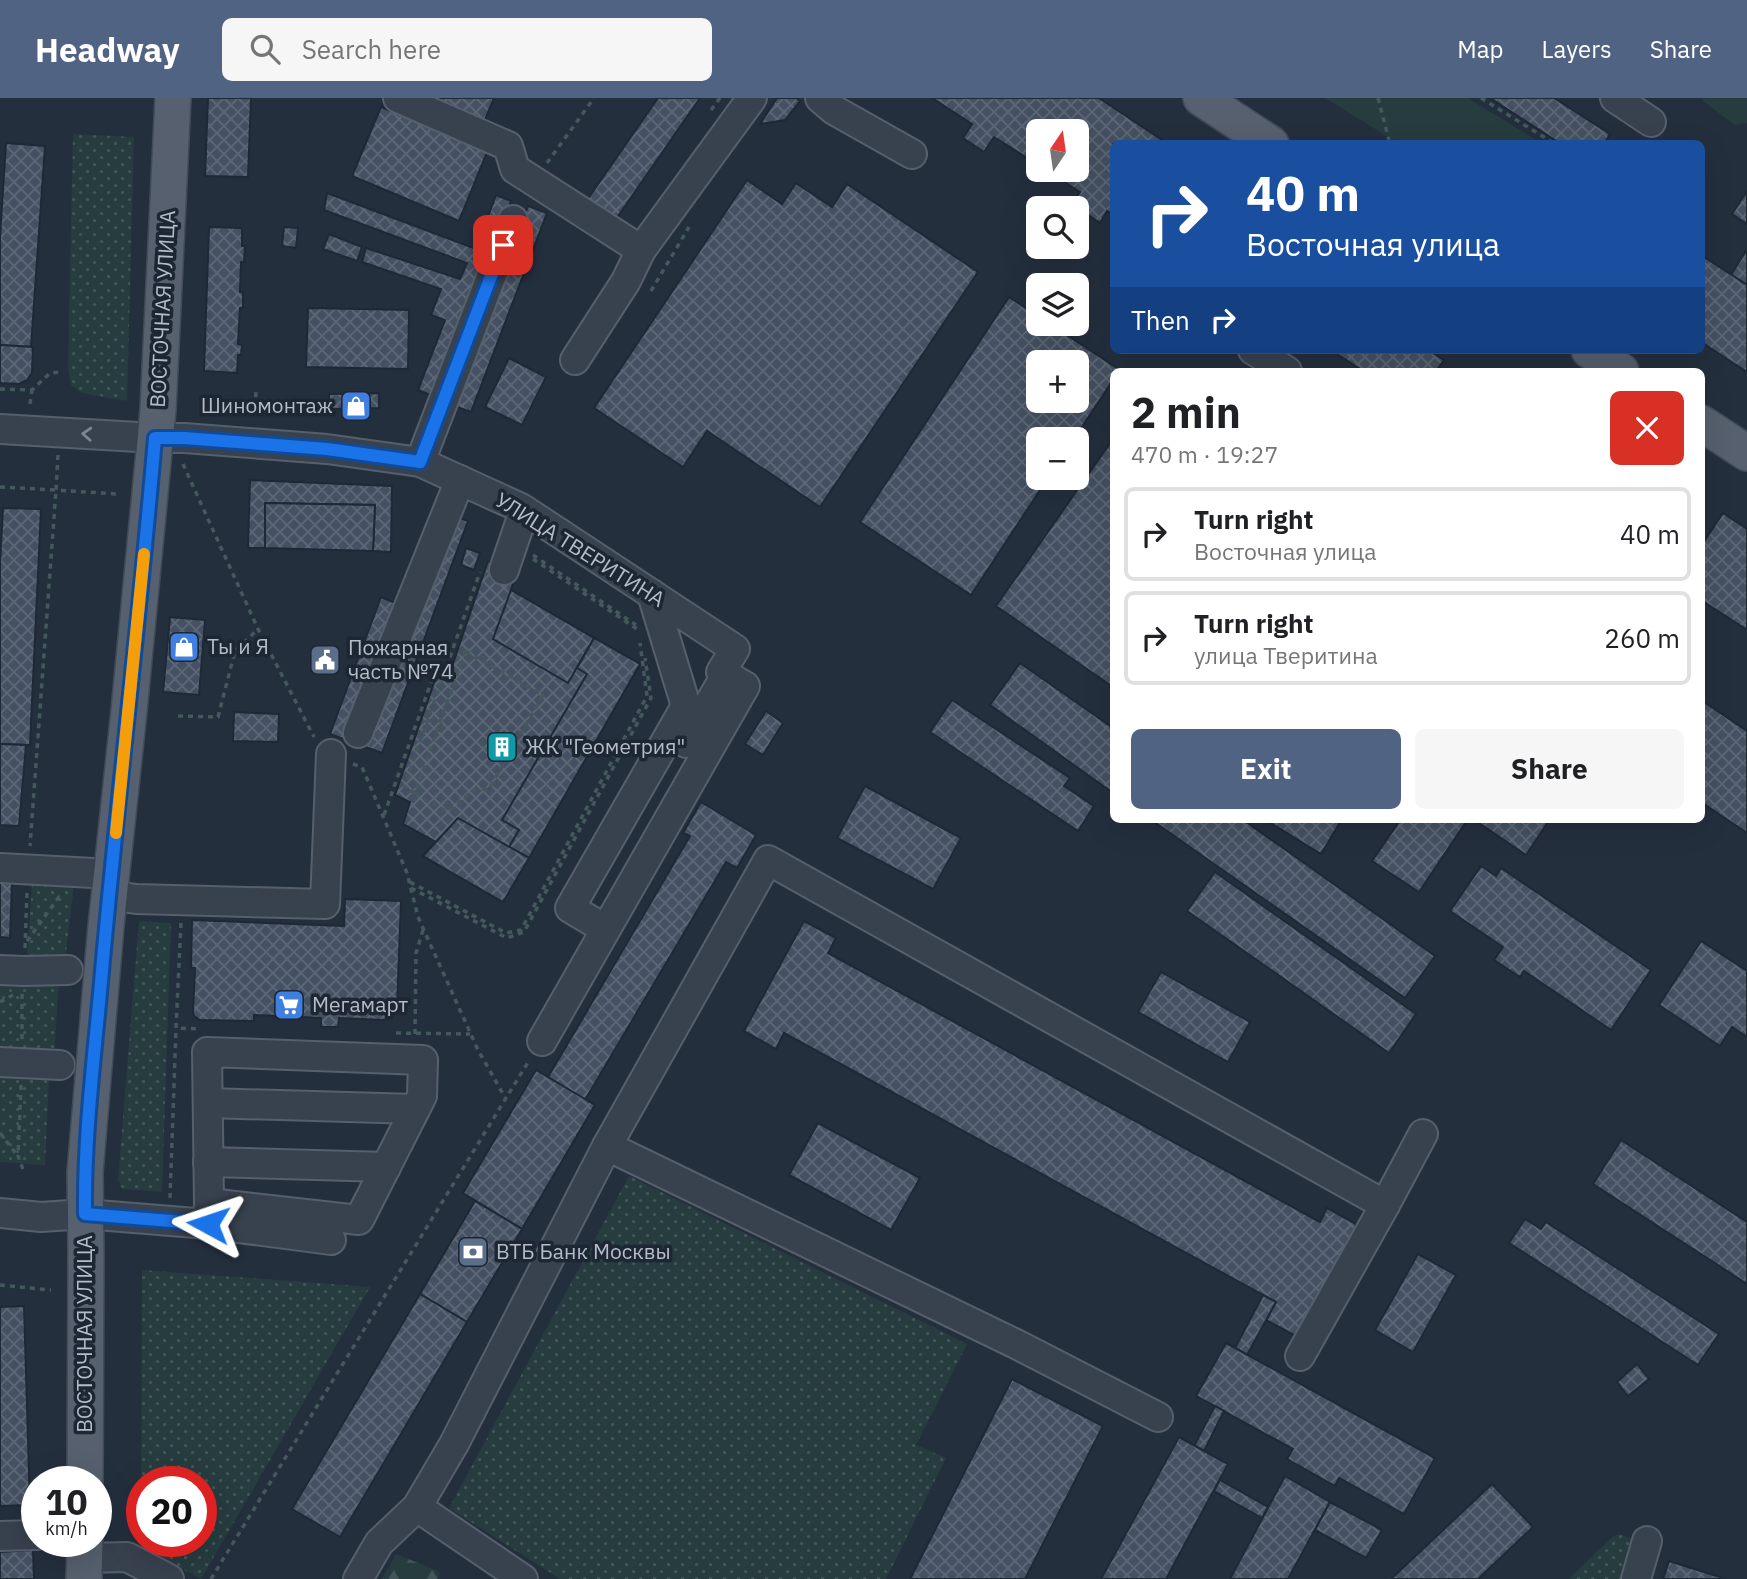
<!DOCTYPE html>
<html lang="en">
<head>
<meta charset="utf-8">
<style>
	:root { --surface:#fff; --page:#f6f6f6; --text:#202124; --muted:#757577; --line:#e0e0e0; --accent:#506383 }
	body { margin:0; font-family:"IBM Plex Sans",sans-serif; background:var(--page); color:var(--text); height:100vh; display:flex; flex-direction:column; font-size:26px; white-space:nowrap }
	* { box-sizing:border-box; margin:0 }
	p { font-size:23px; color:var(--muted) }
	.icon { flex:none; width:38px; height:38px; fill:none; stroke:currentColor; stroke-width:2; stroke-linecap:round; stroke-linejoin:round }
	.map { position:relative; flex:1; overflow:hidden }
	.details { position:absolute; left:1110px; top:270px; width:595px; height:455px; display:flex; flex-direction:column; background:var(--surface); border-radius:10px; box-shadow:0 7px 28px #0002 }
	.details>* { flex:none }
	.top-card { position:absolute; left:1110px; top:42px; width:595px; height:214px; border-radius:10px; box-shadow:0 7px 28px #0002; background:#1a4fa0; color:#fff; overflow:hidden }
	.needle { width:46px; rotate:13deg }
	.tools { position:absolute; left:1026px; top:21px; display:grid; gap:14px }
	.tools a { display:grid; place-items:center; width:63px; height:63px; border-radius:10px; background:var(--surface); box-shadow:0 7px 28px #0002; font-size:35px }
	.speed { position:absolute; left:21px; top:1368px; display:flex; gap:14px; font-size:35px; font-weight:700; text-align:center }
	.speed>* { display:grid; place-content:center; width:91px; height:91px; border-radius:50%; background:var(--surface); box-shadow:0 7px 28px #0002; line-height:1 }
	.speed small { font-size:18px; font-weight:400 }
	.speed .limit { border:10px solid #d22; background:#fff; color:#111 }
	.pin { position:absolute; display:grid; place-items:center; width:60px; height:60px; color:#fff; margin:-30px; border-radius:14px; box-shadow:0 4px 10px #0006 }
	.me { position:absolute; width:77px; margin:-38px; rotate:275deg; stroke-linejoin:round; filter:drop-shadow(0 0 5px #0008) }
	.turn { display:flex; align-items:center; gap:24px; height:147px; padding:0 21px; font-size:32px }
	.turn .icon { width:91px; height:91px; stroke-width:2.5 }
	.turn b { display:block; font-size:49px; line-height:60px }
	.then { display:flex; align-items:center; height:66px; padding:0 21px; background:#0003; gap:14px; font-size:26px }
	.round { display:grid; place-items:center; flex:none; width:74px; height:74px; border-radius:10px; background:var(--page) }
	.head { display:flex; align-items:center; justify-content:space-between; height:119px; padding:0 21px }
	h1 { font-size:42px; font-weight:700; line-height:52px }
	.cta { display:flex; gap:14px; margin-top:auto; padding:14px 21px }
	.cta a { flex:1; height:80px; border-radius:10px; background:var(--accent); color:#fff; font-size:28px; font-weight:700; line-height:80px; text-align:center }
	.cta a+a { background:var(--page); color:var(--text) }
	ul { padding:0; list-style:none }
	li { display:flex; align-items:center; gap:21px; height:94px; margin:0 14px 10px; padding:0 7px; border:4px solid var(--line); border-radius:10px }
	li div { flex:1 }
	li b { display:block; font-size:26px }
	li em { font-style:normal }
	header { display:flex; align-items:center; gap:42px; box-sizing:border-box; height:98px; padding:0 35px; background:var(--accent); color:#fff }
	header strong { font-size:33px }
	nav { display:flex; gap:38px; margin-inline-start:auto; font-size:24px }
	.search { width:490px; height:63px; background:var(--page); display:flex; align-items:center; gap:18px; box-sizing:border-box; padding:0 24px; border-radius:10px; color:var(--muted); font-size:26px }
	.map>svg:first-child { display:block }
	.grass { fill:url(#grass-dots); fill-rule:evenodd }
	.forest { fill:url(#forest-firs) }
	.green { fill:#263c3f }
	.building { fill:url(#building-cross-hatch); stroke:#1f2835; stroke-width:2; fill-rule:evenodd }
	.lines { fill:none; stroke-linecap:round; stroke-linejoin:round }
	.minor-casing { stroke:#565f6c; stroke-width:32 }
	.major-casing { stroke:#414a57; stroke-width:38 }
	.path { stroke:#44595c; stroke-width:3.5; stroke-dasharray:5 5; stroke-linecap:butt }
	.minor { stroke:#38414e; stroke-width:28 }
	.major { stroke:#56606e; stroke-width:35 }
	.oneway { stroke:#7c8592 }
	.route-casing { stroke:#114b97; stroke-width:18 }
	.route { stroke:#1a73e8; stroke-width:12 }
	.slow { stroke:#f59e0b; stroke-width:12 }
	.labels { text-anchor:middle; stroke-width:7; stroke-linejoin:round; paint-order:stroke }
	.street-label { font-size:21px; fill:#b4bcc9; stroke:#1d2633 }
	.poi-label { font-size:21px; fill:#b4bcc9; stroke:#1d2633; text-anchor:start }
</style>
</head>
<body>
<header>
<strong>Headway</strong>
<div class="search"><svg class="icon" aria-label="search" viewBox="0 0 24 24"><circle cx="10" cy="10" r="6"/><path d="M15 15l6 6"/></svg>Search here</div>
<nav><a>Map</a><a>Layers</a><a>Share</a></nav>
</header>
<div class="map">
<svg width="1747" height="1481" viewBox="0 0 1747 1481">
	<defs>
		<pattern id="grass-dots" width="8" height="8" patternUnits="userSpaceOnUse" patternTransform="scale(1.75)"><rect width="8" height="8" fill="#263c3f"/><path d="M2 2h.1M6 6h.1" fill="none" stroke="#435659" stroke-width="1.8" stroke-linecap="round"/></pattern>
		<pattern id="forest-firs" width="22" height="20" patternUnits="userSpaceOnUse" patternTransform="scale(1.75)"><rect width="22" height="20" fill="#263c3f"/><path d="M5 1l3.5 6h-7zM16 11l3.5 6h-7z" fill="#435659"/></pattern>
		<pattern id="building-cross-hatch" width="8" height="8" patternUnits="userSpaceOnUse" patternTransform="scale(1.75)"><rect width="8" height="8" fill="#455162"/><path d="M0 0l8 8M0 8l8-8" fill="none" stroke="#5d6877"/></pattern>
	</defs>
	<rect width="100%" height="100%" fill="#242f3e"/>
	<g class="grass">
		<polygon points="73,36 134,39 127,303 82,295 71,287 68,271"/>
		<polygon points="32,784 74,786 65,862 27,861"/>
		<polygon points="139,823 171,825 162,1094 122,1091 118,1082"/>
		<polygon points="0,877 59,881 54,960 0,953"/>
		<polygon points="0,972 49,978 45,1067 0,1064"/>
		<polygon points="629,1078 967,1246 916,1347 946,1360 886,1481 560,1481 449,1410"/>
		<path d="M142,1172L370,1189L201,1481L141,1449ZM142,1384H201V1444H142Z"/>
		<polygon points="1619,1436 1633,1441 1629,1481 1569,1481 1612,1439"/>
	</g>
	<polygon class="forest" points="396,1456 440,1474 438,1481 382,1481"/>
	<g class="green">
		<polygon points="1325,0 1468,0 1541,45 1398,45"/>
		<polygon points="1703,0 1747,0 1747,25 1735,27 1703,3"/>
	</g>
	<g class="building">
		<polygon points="208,0 251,0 248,79 205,78"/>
		<polygon points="428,0 494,0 484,24"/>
		<polygon points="658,0 700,0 616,121 587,102"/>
		<polygon points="777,0 796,0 800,3 785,22 760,26"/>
		<polygon points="932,0 1099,0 1168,46 1113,46 1113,117 1107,113 1100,125 1072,106 1080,94 1045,72 1076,72 1076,33 1038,33 1038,67 994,39 984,54 963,40 972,26"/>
		<polygon points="1490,0 1554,0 1610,36 1604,46 1561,46"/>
		<polygon points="381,9 488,52 459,123 352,78"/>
		<polygon points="6,45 45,48 31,249 0,247 0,139"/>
		<polygon points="747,82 782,106 796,85 832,109 847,86 978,174 820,409 707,333 683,369 594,310"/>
		<polygon points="1747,93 1747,126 1732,116"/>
		<polygon points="327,95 476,151 496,97 511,103 435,299 418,292 445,222 431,217 441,191 362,164 366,150 460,181 467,165 324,112"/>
		<polygon points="528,108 547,115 471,314 452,307"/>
		<polygon points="209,129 242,130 242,148 245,148 244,164 241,164 240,194 243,194 243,210 240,210 238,246 242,247 241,257 238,257 237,275 204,273"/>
		<polygon points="284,129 298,130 296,150 282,148"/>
		<polygon points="329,136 362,149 357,163 323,151"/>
		<polygon points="1747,151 1747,187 1731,177"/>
		<polygon points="1701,157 1747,187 1747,274 1701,244"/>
		<path d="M1009,199L1038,218V226H1050L1120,272L1113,273V282L1074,341H1038V380H1048L971,497L860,424ZM1038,264H1076V303H1038Z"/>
		<polygon points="308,210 409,212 408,271 306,269"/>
		<polygon points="0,247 33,249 32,275 27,282 19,286 0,285"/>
		<polygon points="1331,252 1428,252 1444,262 1436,273 1363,273"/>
		<polygon points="509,260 546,279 522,327 485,309"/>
		<polygon points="379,295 379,310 329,311 329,296"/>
		<polygon points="1113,341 1113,589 996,508"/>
		<polygon points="250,382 392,388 391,454 373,453 375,407 265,405 265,450 248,450"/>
		<polygon points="265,405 375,407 373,453 265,450"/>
		<polygon points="3,410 41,411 30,647 0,646 0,466"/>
		<polygon points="1723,415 1747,431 1747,532 1701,502 1701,448"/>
		<polygon points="454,418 468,423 382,655 363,648"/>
		<polygon points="466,450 480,455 474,472 461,467"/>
		<polygon points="488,463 515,479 511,492 640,566 503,804 423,758 436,744 403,726 410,704 395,697 436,579 447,583"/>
		<polygon points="511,492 594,540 568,585 493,541"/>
		<polygon points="381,499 400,507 349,643 330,636"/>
		<polygon points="170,519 205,522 199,597 163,594"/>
		<polygon points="594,540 640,566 529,760 509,749 519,732 502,722 587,576 577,570"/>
		<polygon points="1020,565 1113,630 1113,695 990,607"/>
		<polygon points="952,602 1070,680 1064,688 1094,708 1078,733 930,634"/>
		<polygon points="1701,602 1747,633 1747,735 1701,704"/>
		<polygon points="766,613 783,625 763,657 745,646"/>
		<polygon points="234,614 279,616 278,644 233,643"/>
		<polygon points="0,646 26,647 19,728 0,727"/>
		<polygon points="865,688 961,740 933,791 837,740"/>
		<polygon points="701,704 756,737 737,770 726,764 585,1002 548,979 690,738 683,735"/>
		<polygon points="458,720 529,760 503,804 423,758"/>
		<polygon points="1150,721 1242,721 1435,858 1405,900"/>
		<polygon points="1264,721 1342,721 1321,756"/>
		<polygon points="1401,721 1468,721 1419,794 1372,763"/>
		<polygon points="1473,721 1550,721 1526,757"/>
		<polygon points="1481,768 1496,778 1501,770 1651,872 1611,932 1524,873 1520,879 1494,862 1503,849 1450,813"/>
		<polygon points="1215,774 1416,916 1389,955 1187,813"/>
		<polygon points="0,785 12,785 10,840 0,839"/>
		<polygon points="345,801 401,803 397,909 389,919 384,922 339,920 338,929 321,929 321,920 254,917 254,923 200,922 194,918 193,915 195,870 191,870 192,822 344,828"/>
		<polygon points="804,823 836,840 828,855 1320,1124 1327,1110 1357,1127 1296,1238 1266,1222 1276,1204 784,935 776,951 744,933"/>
		<polygon points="1701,843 1747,873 1747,939 1732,929 1720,948 1659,907"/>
		<polygon points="1161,874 1250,924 1228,964 1138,914"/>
		<polygon points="536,972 595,1007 522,1131 463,1095"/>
		<polygon points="818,1025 920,1080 891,1132 789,1077"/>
		<polygon points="1621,1042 1747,1124 1747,1186 1593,1086"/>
		<polygon points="475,1103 522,1131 467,1224 420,1196"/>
		<polygon points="1525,1121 1541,1131 1546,1124 1719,1236 1698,1267 1509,1145"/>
		<polygon points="1418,1156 1456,1177 1413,1254 1375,1232"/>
		<polygon points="420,1196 467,1224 340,1439 292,1411"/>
		<polygon points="1263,1197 1276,1204 1247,1257 1235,1250"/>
		<polygon points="24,1208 30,1407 0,1408 0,1209"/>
		<polygon points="1226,1245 1435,1360 1404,1416 1339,1380 1335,1388 1287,1361 1293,1351 1196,1298"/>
		<polygon points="1637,1266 1649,1281 1628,1298 1617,1284"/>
		<polygon points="1012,1281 1103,1328 1025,1481 910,1481"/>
		<polygon points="1215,1308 1224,1313 1204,1353 1194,1348"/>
		<polygon points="1179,1339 1228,1366 1166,1481 1101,1481"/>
		<polygon points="1285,1378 1330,1404 1288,1481 1230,1481"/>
		<polygon points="1220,1382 1268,1409 1262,1420 1214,1393"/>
		<polygon points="1492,1386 1533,1429 1478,1481 1391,1481"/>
		<polygon points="1330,1404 1382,1432 1366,1460 1315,1432"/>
		<polygon points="33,1452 34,1481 0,1481 0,1454"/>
		<polygon points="1669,1463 1726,1481 1663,1481"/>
	</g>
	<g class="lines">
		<g class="minor-casing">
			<g id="minor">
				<polyline points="398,0 508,48 515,71 641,152"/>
				<polyline points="820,0 834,12 912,56"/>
				<polyline points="1615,0 1651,24"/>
				<polyline points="1253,252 1287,273"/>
				<polyline points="575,262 626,183 641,152 752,0"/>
				<polyline points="0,331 155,340 184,340 327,351 420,364 521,410 735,551 721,574 745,588 542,943"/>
				<polyline points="420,364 513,122"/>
				<polyline points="504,472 524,413"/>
				<polyline points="358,635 460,382"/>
				<polyline points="686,645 726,577"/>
				<polyline points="0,770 112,776"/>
				<polyline points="109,797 136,801 325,806 331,656"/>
				<polyline points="605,831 570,810 686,608 652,496"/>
				<polyline points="0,872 23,873 68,872"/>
				<polyline points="0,964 60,967"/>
				<polyline points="208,1005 415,1011"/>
				<polyline points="607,1048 1016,1246 1158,1319"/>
				<polyline points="208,1064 386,1069"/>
				<polyline points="0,1115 41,1119 85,1116 208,1126 331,1142"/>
				<polyline points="208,1126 209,1105 207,954 423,962 422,998 359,1122 209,1105"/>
				<polyline points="1300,1258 1385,1107"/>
				<polyline points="417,1409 523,1481"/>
				<polyline points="0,1438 37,1437"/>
				<polyline points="85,1460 127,1459 169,1481"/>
				<polyline points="358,1481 379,1445 417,1409 454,1346 607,1048 768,762 1385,1107 1423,1036"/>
				<polyline points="1636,1481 1647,1443"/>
			</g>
		</g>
		<g class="major-casing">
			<g id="major">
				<polyline points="1201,0 1271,46"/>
				<polyline points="1589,252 1621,273"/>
				<polyline points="1701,325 1747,355"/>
				<polyline points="85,1384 86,1156 85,1074 106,828 129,613 158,312 173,0"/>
				<polyline points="84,1481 85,1444"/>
			</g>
		</g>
		<g class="path">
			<polyline points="1378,0 1390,46"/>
			<polyline points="1481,0 1555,46"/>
			<polyline points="711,12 720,0"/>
			<polyline points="547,65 594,0"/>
			<polyline points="651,193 689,129"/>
			<polyline points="0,291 32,292 50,275 62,274"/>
			<polyline points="30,306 32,292"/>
			<polyline points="255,309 256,293"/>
			<polyline points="58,357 56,392 117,396"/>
			<polyline points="183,366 258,531 314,639"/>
			<polyline points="0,389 56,392 30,748"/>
			<polyline points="533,457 636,527"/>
			<polyline points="533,461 637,531"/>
			<polygon points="465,553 543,597 489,691 475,691 447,714 415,695"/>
			<polyline points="178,618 218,619 235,553 258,531"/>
			<polyline points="353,666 362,669 407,775 418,819 478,952 506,1001"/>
			<polyline points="415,695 404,689 480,474"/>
			<polyline points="384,717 434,576 443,579"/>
			<polyline points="410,784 506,835 521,832 647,598 640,545"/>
			<polyline points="411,790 507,840 524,834 651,600 645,560"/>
			<polyline points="181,825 176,930 200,931"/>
			<polyline points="27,843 59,799 63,799"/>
			<polyline points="25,850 27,794"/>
			<polyline points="22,896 22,944"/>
			<polyline points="0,904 13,897"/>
			<polyline points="396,935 470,936"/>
			<polyline points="415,936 416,855 423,832"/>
			<polyline points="21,987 18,1058 24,1074"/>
			<polyline points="0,1035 17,1057"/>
			<polyline points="170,1100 176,931"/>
			<polyline points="0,1187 51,1192"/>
			<polyline points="211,1481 530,961"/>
		</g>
		<use href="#minor" class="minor"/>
		<use href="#major" class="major"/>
	</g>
	<defs><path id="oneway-chevron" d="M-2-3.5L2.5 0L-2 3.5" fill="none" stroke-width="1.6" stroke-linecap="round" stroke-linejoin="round" transform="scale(1.75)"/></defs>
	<use class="oneway" href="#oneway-chevron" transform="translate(87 336) rotate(-177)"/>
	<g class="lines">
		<g class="route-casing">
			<path id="route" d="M208,1126L85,1116C84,1035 95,954 102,873C118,695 140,518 155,340H184L327,351L420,364L503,147"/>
		</g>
		<use href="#route" class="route"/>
		<polyline class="slow" points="116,735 144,456"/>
	</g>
	<defs>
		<g id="shop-square" transform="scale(1.575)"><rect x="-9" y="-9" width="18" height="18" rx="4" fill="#3f7fe0" stroke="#1d2633"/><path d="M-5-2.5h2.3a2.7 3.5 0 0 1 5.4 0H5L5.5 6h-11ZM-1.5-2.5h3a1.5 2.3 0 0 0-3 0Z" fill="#fff"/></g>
		<g id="civic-square" transform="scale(1.575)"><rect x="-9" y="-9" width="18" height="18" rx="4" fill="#5c6f8a" stroke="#1d2633"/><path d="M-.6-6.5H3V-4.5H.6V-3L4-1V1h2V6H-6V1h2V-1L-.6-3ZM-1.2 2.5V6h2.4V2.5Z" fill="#fff"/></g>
		<g id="building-square" transform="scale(1.575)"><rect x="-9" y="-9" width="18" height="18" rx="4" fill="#0f9aa8" stroke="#1d2633"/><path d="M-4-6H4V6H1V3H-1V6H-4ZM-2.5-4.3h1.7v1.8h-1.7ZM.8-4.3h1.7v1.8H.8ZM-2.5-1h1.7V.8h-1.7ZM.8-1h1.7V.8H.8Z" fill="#fff"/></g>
		<g id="supermarket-square" transform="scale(1.575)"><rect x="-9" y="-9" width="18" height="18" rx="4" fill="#3f7fe0" stroke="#1d2633"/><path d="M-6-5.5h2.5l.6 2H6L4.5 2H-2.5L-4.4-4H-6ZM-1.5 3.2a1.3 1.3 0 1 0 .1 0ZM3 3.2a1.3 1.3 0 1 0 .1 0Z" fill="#fff"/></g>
		<g id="bank-square" transform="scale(1.575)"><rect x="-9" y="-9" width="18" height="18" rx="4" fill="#5c6f8a" stroke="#1d2633"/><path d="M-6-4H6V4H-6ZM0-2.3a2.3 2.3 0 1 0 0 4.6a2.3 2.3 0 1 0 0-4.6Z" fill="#fff"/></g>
	</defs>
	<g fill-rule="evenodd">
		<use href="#shop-square" x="356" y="308"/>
		<use href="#shop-square" x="184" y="549"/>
		<use href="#civic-square" x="325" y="562"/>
		<use href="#building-square" x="502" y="649"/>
		<use href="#supermarket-square" x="289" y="907"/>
		<use href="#bank-square" x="473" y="1154"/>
	</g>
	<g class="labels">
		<g class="street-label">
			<text transform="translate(163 211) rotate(-87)" y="7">ВОСТОЧНАЯ УЛИЦА</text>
			<text transform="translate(580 452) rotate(32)" y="7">УЛИЦА ТВЕРИТИНА</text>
			<text transform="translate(85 1236) rotate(-90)" y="7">ВОСТОЧНАЯ УЛИЦА</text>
		</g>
		<g class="poi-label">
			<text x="333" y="315" text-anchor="end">Шиномонтаж</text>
			<text x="207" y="556">Ты и Я</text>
			<text x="348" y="557">Пожарная<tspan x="348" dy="24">часть №74</tspan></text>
			<text x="525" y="656">ЖК "Геометрия"</text>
			<text x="312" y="914">Мегамарт</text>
			<text x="496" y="1161">ВТБ Банк Москвы</text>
		</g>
	</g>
</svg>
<div class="tools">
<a><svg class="needle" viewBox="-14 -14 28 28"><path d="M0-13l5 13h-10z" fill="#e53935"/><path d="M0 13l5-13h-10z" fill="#757577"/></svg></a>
<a><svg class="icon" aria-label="search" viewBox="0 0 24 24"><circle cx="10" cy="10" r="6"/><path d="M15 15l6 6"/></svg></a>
<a><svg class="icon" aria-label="layers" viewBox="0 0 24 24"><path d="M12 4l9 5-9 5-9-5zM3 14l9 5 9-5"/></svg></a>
<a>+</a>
<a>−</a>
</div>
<div class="speed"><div>10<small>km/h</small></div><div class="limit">20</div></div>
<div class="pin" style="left:503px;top:147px;background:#d93025"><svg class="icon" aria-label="arrive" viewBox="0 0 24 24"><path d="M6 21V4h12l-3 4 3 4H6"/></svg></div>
<svg class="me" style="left:208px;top:1126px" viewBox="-20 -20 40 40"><path d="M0-17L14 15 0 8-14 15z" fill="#1a73e8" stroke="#fff" stroke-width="4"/></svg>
<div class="top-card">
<div class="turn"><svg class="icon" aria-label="right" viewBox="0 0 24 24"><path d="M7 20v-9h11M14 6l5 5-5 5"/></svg><div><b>40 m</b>Восточная улица</div></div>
<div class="then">Then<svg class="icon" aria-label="right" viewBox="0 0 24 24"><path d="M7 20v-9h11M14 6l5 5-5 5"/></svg></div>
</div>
<section class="details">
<div class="head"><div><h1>2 min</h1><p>470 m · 19:27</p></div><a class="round" style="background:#d93025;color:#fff"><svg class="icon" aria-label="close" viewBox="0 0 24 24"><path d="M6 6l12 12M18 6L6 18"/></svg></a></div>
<ul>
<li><svg class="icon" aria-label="right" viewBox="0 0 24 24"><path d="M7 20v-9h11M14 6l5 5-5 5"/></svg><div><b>Turn right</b><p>Восточная улица</p></div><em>40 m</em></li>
<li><svg class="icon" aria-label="right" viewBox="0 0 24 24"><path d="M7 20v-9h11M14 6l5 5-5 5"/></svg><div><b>Turn right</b><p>улица Тверитина</p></div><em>260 m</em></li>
</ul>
<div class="cta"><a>Exit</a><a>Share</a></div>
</section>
</div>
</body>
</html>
